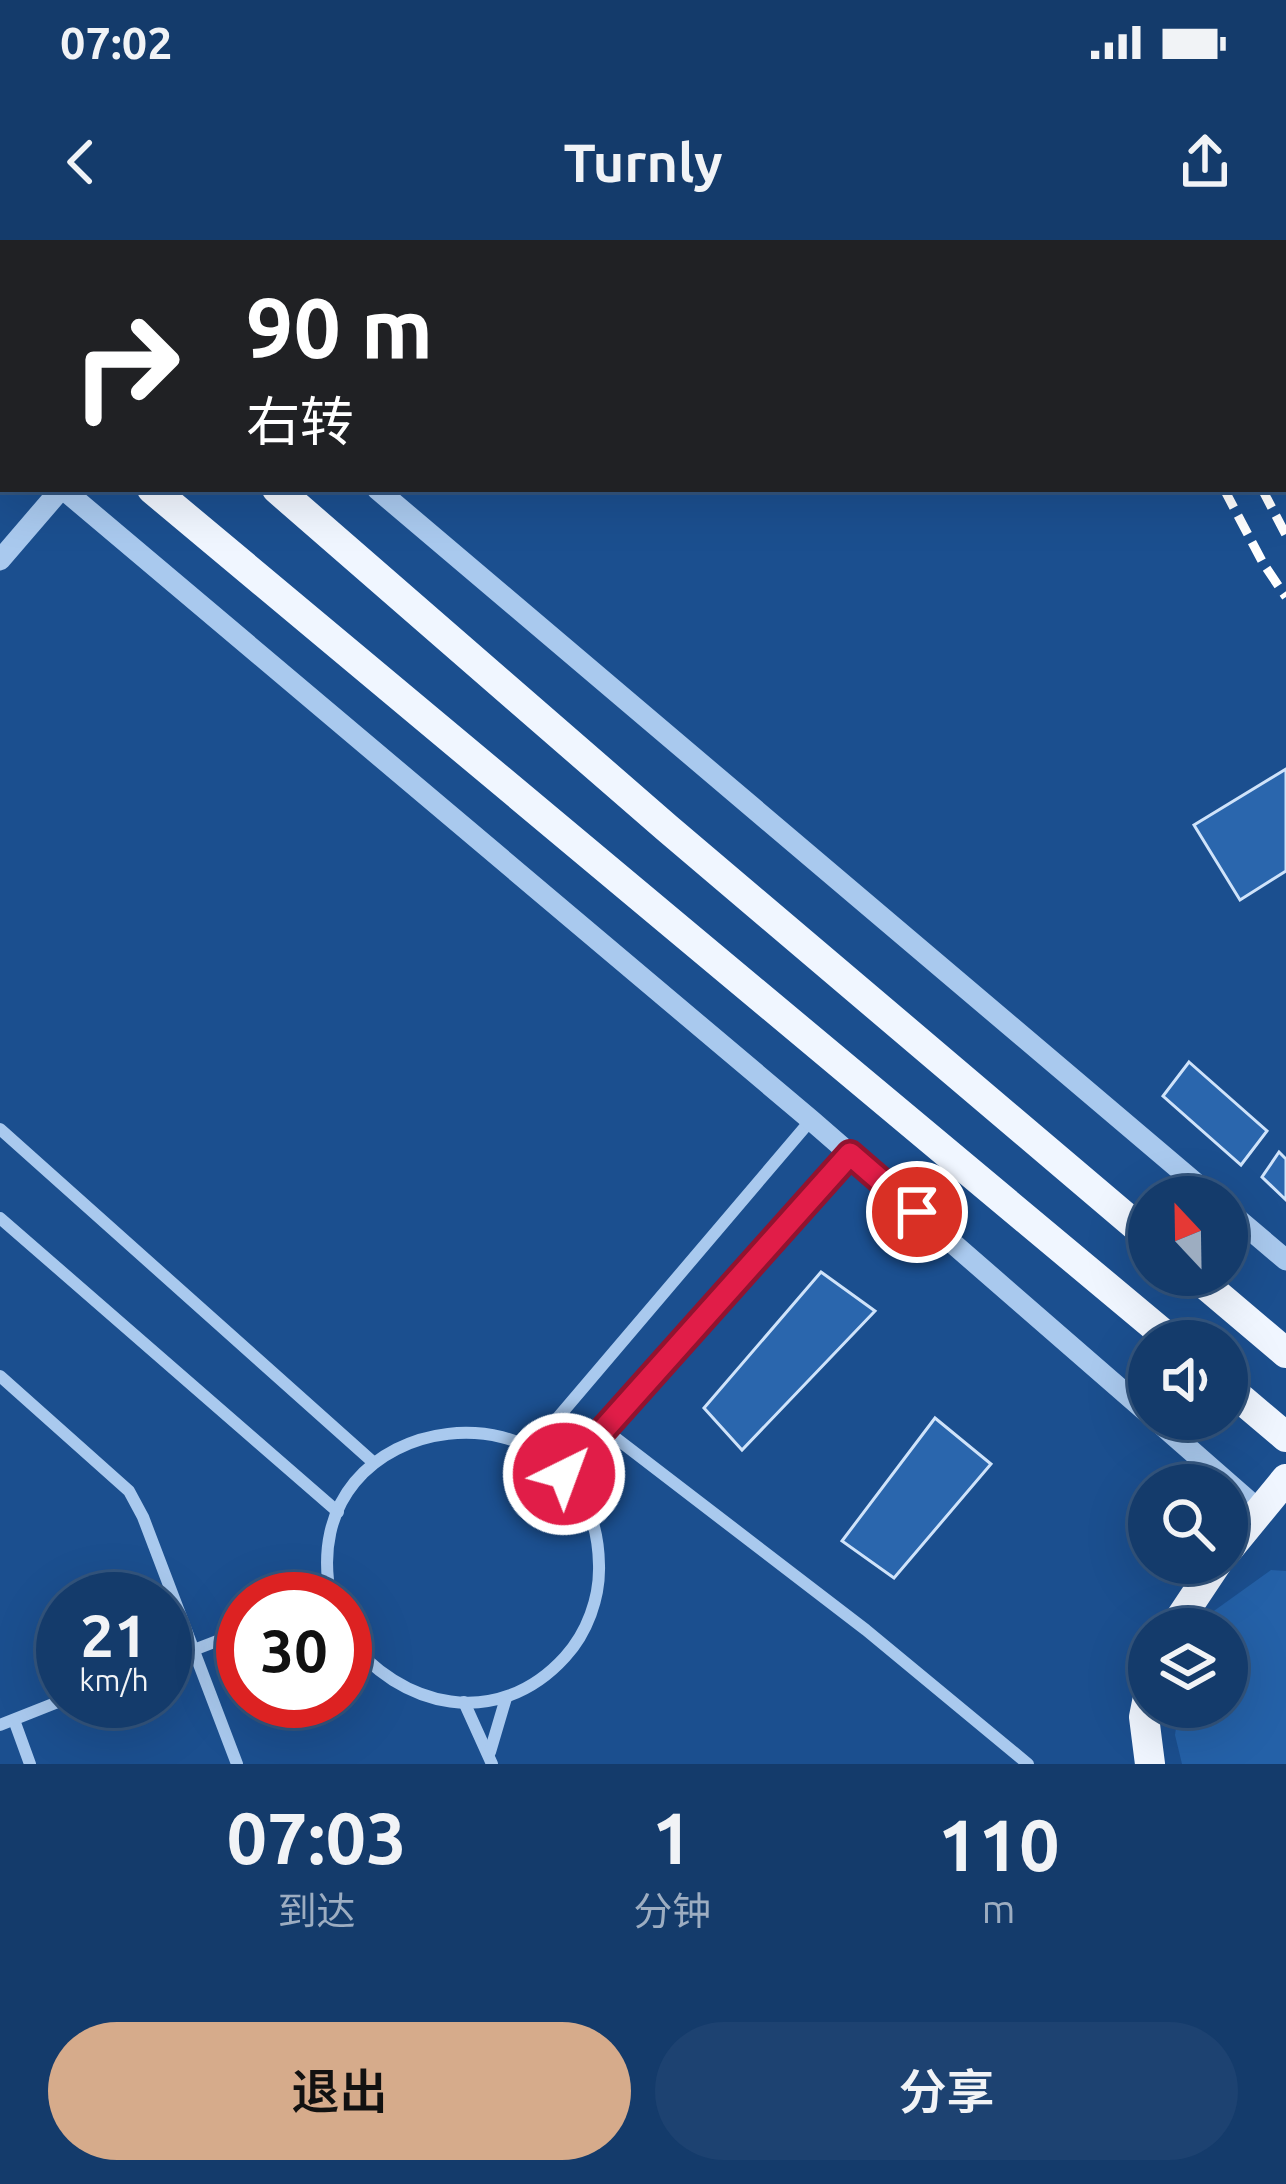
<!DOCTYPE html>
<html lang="zh">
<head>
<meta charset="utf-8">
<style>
	:root { --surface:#143b6b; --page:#1d4271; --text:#f1f3f6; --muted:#9dadc1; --line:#33557e; --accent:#d6ab8b }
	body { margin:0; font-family:Ubuntu,"Noto Sans SC",sans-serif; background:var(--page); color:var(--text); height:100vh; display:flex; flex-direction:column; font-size:45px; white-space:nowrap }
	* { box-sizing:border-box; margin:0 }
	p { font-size:39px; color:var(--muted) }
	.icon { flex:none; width:66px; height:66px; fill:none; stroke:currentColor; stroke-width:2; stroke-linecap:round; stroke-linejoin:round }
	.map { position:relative; height:1524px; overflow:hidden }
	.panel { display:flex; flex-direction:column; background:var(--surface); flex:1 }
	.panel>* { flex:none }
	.top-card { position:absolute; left:0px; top:0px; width:1287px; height:252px; box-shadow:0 12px 48px #0002,0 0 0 3px var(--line); background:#202124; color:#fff; overflow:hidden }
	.needle { width:78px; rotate:338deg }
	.controls { position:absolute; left:1128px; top:936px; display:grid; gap:24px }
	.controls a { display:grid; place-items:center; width:120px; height:120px; border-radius:50%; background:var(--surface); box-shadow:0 12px 48px #0002,0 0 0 3px var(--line); font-size:60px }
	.speed { position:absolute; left:36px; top:1332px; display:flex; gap:24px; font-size:60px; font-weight:700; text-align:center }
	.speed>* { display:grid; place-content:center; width:156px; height:156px; border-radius:50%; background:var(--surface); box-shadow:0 12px 48px #0002,0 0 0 3px var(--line); line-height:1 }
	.speed small { font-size:30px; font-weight:400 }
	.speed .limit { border:18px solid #d22; background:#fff; color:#111 }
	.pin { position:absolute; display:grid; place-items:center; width:102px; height:102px; color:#fff; margin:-51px; border:6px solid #fff; border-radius:50%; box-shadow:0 3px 12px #0007 }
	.me { position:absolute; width:132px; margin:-66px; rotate:42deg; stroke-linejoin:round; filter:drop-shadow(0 0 9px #0008) }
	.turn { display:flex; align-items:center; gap:42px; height:252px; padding:0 48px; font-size:54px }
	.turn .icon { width:156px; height:156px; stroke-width:2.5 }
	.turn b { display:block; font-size:84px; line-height:102px }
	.eta { display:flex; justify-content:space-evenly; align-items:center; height:204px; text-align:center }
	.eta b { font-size:72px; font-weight:600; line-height:84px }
	.cta { display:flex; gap:24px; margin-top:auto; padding:24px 48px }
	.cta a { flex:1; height:138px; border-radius:72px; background:var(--accent); color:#111; font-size:48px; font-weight:600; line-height:138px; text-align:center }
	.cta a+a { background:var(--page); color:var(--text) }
	.status { display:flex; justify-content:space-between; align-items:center; height:84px; padding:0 60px; background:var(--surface); direction:ltr }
	.status svg { height:33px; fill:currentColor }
	header { display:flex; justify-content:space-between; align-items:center; height:156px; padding:0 48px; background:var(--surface); font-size:54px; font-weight:600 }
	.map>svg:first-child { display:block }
	.green { fill:#2461a8 }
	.building { fill:#2a66ad; stroke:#cfe3fa; stroke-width:3 }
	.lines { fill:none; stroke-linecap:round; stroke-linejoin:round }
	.minor { stroke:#a9c9ee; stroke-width:12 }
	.tertiary { stroke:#a9c9ee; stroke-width:21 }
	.primary { stroke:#f0f6ff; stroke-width:30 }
	.rail { stroke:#fff; stroke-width:9; stroke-dasharray:21 9; stroke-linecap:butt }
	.route-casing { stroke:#92132f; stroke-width:30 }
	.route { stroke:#e11d48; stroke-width:21 }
</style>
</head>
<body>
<div class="status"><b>07:02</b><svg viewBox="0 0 49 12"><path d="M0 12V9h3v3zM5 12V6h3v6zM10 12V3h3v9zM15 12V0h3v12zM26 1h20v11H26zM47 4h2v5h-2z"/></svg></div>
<header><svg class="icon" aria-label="back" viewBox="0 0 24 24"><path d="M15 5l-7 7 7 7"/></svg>Turnly<svg class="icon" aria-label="share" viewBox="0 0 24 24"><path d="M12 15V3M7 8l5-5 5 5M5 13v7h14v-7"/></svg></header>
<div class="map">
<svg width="1286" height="1524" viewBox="0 0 1286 1524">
	<rect width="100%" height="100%" fill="#1b4f8f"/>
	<polygon class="green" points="1271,1330 1286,1331 1286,1524 1182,1524 1175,1495 1179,1467 1227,1467 1227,1389 1204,1389 1211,1373"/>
	<g class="building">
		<polygon points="750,0 837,0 838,3 751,3"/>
		<polygon points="1286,529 1286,631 1240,660 1194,585"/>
		<polygon points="1189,822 1267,891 1241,925 1163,856"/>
		<polygon points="1279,912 1286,919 1286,960 1262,937"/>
		<polygon points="821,1032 875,1071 742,1210 704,1168"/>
		<polygon points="935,1178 991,1224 894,1338 842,1301"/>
	</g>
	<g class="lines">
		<g class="minor">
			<polyline points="0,889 374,1223"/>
			<polyline points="0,978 338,1272"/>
			<polyline points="0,1136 129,1251 143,1277 237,1524"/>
			<polyline points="604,1189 866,1390 1028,1524"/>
			<polyline points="532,1208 811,880"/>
			<polyline points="564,1234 851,914"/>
			<polyline points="307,1359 327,1341"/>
			<path d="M331,1359C289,1160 596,1129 599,1325C600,1358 587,1393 565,1417C498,1491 400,1469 345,1395"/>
			<polyline points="165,1421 243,1391"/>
			<polyline points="464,1462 492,1524"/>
			<polyline points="14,1480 30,1524"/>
			<polyline points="0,1485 63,1460"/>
			<polyline points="490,1512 506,1458"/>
		</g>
		<g class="tertiary">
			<polyline points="79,0 82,3"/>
			<polyline points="270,3 272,0"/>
			<polyline points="0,195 3,197"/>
			<polyline points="63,249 811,880 1149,1174"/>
			<polyline points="377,249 1212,957"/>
			<polyline points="0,320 61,249"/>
			<polyline points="1227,970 1286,1020"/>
			<polyline points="1155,1179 1260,1271"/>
		</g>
		<g class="primary">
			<polyline points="0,17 3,19"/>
			<polyline points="0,121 3,123"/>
			<polyline points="152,249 1172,1101"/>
			<polyline points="277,249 667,588 1149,997"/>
			<polyline points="1194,1035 1286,1113"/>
			<polyline points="1227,1147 1286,1197"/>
			<polyline points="1227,1311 1286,1239"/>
			<polyline points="1173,1389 1217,1323"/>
			<polyline points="1149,1452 1144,1477 1150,1524"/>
		</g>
		<g class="rail">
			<polyline points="1092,0 1094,3"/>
			<polyline points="1130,0 1132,3"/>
			<polyline points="1224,249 1263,323 1286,357"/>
			<polyline points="1262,249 1286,295"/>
		</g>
	</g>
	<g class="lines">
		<g class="route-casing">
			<polyline id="route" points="564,1234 850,914 917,972"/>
		</g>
		<use href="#route" class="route"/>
	</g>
</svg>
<div class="controls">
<a><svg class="needle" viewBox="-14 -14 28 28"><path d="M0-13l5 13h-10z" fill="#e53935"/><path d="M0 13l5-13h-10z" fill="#9dadc1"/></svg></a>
<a><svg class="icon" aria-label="sound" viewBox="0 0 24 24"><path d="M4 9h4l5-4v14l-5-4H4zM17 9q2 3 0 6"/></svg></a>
<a><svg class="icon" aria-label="search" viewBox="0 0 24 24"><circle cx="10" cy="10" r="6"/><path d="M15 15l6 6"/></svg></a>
<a><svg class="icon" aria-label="layers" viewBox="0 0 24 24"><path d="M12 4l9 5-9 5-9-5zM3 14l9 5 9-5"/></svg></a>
</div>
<div class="speed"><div>21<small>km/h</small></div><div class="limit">30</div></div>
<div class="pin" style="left:917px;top:972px;background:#d93025"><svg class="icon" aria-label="arrive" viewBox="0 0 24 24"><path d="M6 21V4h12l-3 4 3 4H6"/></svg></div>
<svg class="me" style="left:564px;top:1234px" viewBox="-20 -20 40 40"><circle r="17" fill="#e11d48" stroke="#fff" stroke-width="3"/><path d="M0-11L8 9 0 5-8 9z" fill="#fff"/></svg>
<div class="top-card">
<div class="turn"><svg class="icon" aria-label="right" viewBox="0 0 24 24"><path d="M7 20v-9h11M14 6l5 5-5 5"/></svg><div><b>90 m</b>右转</div></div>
</div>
</div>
<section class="panel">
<div class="eta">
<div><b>07:03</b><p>到达</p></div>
<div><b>1</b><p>分钟</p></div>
<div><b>110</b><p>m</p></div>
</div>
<div class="cta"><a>退出</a><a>分享</a></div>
</section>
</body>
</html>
